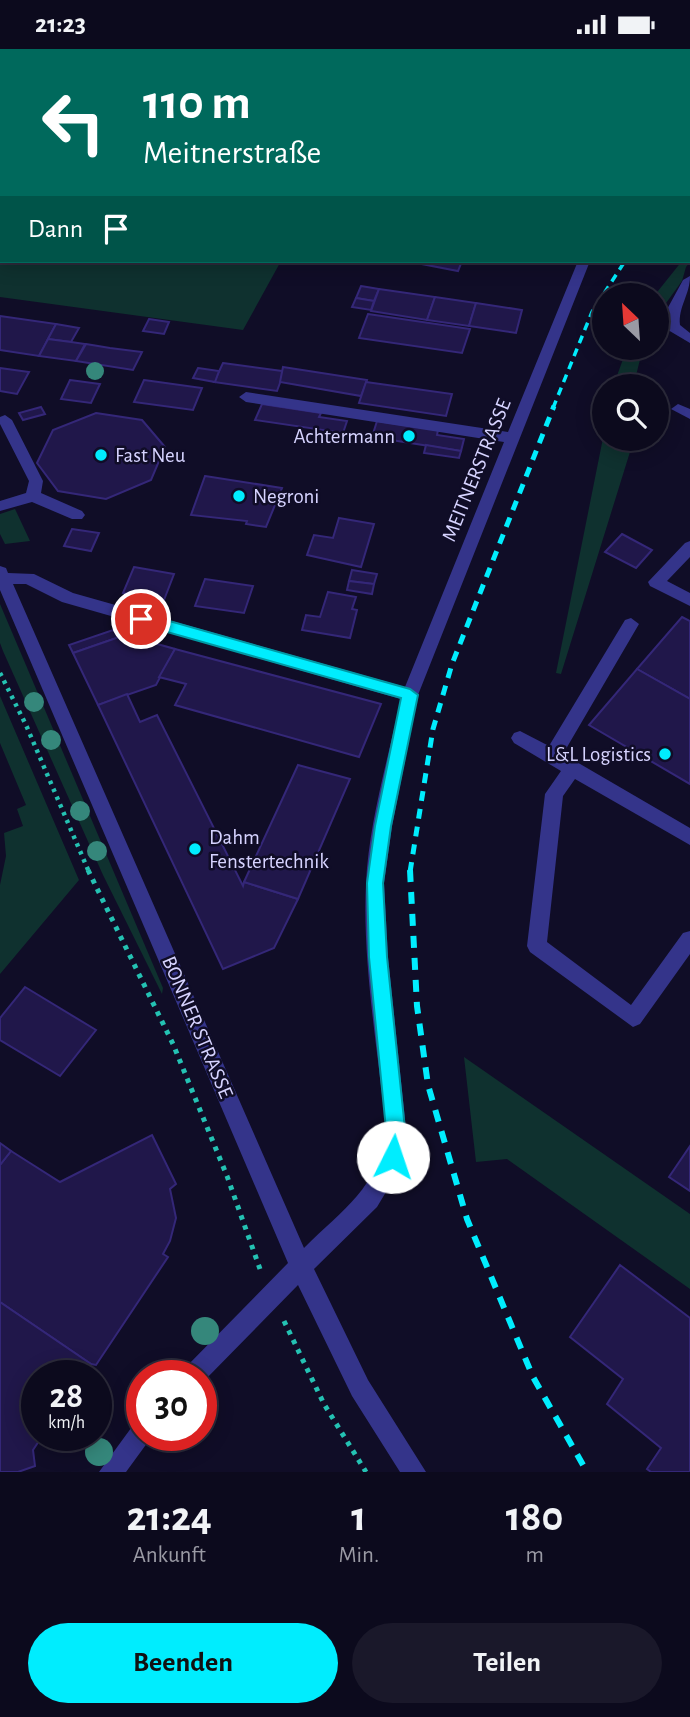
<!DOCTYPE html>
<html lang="de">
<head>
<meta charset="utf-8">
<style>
	:root { --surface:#0c0a1d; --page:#1a182a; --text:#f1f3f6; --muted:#9a9aa4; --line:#2c2b3b; --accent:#00edfe }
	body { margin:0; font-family:"Alegreya Sans",sans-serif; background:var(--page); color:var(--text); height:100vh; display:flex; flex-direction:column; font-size:26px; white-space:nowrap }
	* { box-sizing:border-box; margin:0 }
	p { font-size:23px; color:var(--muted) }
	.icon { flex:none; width:38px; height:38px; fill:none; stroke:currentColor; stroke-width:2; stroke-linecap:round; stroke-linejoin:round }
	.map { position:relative; height:1423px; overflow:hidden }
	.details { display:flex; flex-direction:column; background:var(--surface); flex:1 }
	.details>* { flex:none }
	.guide { position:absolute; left:0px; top:0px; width:691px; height:214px; box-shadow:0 4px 18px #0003,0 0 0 2px var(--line); background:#00695c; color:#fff; overflow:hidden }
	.needle { width:46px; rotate:335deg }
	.tools { position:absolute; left:592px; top:234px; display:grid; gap:14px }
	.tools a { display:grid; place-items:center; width:77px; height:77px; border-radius:50%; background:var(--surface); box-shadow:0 4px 18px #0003,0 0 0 2px var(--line); font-size:35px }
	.speed { position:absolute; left:21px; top:1311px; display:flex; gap:14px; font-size:35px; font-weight:700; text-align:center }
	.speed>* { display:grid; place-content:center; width:91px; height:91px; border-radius:50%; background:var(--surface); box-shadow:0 4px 18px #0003,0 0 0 2px var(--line); line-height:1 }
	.speed small { font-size:18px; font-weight:400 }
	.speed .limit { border:10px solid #d22; background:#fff; color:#111 }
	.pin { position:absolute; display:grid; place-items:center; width:60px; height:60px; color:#fff; margin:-30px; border:4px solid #fff; border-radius:50%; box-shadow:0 2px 7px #0007 }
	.me { position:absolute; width:77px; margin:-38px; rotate:4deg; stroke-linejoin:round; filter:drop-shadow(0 0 5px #0008) }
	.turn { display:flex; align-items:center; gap:24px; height:147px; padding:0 28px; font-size:32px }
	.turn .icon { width:91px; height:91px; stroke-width:2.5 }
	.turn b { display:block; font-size:49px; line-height:60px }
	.then { display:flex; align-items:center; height:66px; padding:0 28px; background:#0003; gap:14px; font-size:26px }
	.eta { display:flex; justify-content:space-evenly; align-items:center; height:119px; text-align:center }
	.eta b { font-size:42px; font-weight:700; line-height:49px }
	.primary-button { display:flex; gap:14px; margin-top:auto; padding:14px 28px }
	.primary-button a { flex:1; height:80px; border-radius:42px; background:var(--accent); color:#111; font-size:28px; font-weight:700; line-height:80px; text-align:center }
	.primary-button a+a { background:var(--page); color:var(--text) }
	.status { display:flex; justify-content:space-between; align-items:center; height:49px; padding:0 35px; background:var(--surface); direction:ltr }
	.status svg { height:19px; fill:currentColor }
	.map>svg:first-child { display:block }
	.green { fill:#0f312f }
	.building { fill:#20174a; stroke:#342778; stroke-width:2 }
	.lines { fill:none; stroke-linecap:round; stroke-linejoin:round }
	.path-far2 { stroke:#24c2b3; stroke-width:3.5; stroke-dasharray:2.5 3.5; stroke-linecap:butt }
	.path-far1 { stroke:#24c2b3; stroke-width:4.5; stroke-dasharray:3.5 5; stroke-linecap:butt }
	.path { stroke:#24c2b3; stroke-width:5; stroke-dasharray:4.5 6; stroke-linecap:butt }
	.minor { fill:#34348a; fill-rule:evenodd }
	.rail-far2 { stroke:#00edfe; stroke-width:3.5; stroke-dasharray:8 6; stroke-linecap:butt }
	.rail-far1 { stroke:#00edfe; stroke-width:5; stroke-dasharray:10 8; stroke-linecap:butt }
	.rail { stroke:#00edfe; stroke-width:6; stroke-dasharray:12 10; stroke-linecap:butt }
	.tree { fill:#35877b }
	.route { fill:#00edfe; stroke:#009aa5; stroke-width:2 }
	.poi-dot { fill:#00edfe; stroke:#100d27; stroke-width:2.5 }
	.labels { text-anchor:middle; stroke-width:5; stroke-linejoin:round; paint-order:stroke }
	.poi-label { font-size:21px; fill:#d6d3ff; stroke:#100d27; text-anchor:start }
	.street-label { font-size:21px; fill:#d6d3ff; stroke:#100d27 }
</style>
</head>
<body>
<div class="status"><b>21:23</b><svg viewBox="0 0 49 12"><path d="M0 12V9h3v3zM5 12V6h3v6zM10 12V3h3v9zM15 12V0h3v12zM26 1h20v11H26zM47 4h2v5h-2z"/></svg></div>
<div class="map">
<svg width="690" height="1423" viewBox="0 0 690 1423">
	<rect width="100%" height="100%" fill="#100d27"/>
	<g class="green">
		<polygon points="95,0 480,0 491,2 95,2"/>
		<polygon points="0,86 2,212 281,212 243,281 0,248"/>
		<polygon points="690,203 690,213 686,218 682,232 656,268 654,247 682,212 690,212"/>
		<polygon points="627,299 643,299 633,338 613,338"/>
		<polygon points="604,384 604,390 634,390 561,625 556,624"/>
		<polygon points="15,460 30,492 5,495 0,485 0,465"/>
		<polygon points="0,555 163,939 162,945 103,826 3,602 0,594"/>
		<polygon points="0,647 79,831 0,925 0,836 6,807 4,784 23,777 17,760 26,756 0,694"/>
		<polygon points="464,1008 690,1165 690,1240 507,1110 476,1113"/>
	</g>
	<g class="building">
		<polygon points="406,212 462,212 458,222"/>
		<polygon points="361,237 379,240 374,252 356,249"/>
		<polygon points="379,240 435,248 427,271 371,262"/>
		<polygon points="435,248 476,254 469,277 427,271"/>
		<polygon points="356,249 374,252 371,261 352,258"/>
		<polygon points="476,254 522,261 516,284 469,277"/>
		<polygon points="368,265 470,280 462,304 359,289"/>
		<polygon points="0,267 56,275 39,307 0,301"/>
		<polygon points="149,270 169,273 164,285 143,282"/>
		<polygon points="56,275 79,279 71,293 48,290"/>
		<polygon points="48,290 71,293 85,295 76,312 39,307"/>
		<polygon points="86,295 110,299 142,303 133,321 76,312"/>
		<polygon points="223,314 282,322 284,323 277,342 214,333"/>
		<polygon points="283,318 367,331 361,347 280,333"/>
		<polygon points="0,319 29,323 17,345 0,342"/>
		<polygon points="198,319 219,322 215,333 193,329"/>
		<polygon points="70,331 100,335 91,354 61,350"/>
		<polygon points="144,331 202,339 193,361 134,353"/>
		<polygon points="366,333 452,345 446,367 359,354"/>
		<polygon points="262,355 321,364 319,368 347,372 343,384 255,371"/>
		<polygon points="41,358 45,365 23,371 19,364"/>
		<polygon points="96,364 142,371 165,398 151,431 106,450 58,442 37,414 53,381"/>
		<polygon points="377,372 438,381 437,386 464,390 461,402 372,388"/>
		<polygon points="426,396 461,402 459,409 424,404"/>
		<polygon points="205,427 282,439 266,478 246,475 247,472 191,466"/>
		<polygon points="339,469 374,475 361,518 307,506 314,486 333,489"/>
		<polygon points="72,480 99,484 91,502 64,497"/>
		<polygon points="622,485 652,501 636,519 605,503"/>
		<polygon points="134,518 174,525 164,551 123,544"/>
		<polygon points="352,521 377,525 374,535 349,532"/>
		<polygon points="205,530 253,537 244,564 195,557"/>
		<polygon points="349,532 374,535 372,545 347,541"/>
		<polygon points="328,543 356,548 352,560 357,561 350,589 302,581 306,566 320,568"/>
		<polygon points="682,568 690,572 690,650 637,620"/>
		<polygon points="113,581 125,586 73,604 69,596"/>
		<polygon points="125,586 175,600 156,636 98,656 73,604"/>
		<polygon points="175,600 381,655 359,708 175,656 186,635 159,628"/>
		<polygon points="637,620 690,650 690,735 589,676"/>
		<polygon points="127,645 140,673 157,666 243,837 244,833 298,850 274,899 223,920 98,656"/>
		<polygon points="298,716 350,730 298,850 244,833"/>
		<polygon points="25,938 96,981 60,1027 0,991 0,969"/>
		<polygon points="152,1086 176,1135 170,1140 176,1169 170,1192 163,1205 168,1208 96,1316 91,1315 0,1253 0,1116 11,1102 60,1133"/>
		<polygon points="0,1094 11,1102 0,1116"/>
		<polygon points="690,1097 690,1142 669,1128"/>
		<polygon points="620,1216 690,1269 690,1423 651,1423 647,1420 661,1399 607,1355 623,1330 570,1288"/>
		<polygon points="0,1253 91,1315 83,1326 37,1326 37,1386 43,1386 33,1401 35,1417 18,1423 0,1423"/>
	</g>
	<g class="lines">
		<polyline class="path-far2" points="498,0 508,2"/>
		<polyline class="path-far1" points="0,624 26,676 89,823"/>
		<g class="path">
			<polyline points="88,821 173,995 227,1127 260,1220"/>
			<polyline points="284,1272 324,1355 366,1423"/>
		</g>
		<g class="minor">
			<path d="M578,212H590L418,646L392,777L384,834L388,908L406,1080L401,1109L392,1133L377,1158L314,1220L368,1331L426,1423H400L352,1347L298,1236L202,1334L201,1326H183L186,1318L288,1214L0,541V517L6,519L8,524L34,525L73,544L405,638L504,393L246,353L239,348L246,343L508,383ZM13,535H26L62,553L401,650C388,710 369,773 366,834C362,912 378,1002 386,1080C378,1140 344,1159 304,1199Z"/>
			<path d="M690,227C690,246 678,258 680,276L690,284V294L668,281L665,264L683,231Z"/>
			<polygon points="678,355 690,360 690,370 671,360"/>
			<polygon points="5,366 12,371 43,432 41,444 82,462 85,466 82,470 72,470 32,453 0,462 0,452 26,444 29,432 0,375 0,368"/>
			<polygon points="690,492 690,508 667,532 690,544 690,557 650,537 648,533 685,494"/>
			<polygon points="631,569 639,575 563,705 690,779 690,796 575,730 563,747 547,893 631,956 683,884 690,882 690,905 640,975 633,978 530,903 527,897 545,745 561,722 514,694 511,689 514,684 520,682 549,697 625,571"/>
			<polygon points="142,1371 142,1386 153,1386 126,1423 99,1423 134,1375"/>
		</g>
		<polyline class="rail-far2" points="553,359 592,263 625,212"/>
		<polyline class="rail-far1" points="410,823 433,680 452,615 554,357"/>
		<polyline class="rail" points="410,821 417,957 428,1036 467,1170 533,1328 587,1423"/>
	</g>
	<g class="tree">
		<circle cx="95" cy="322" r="9"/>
		<circle cx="34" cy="653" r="10"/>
		<circle cx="51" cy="691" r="10"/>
		<circle cx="80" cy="762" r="10"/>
		<circle cx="97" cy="802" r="10"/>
		<circle cx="205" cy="1282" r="14"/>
		<circle cx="99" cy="1403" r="14"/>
	</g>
	<polygon class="route" points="141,564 410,640 418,646 391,777 383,834 387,908 405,1080 399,1114 393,1117 386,1114 383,1108 386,1080 369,908 367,834 375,777 401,649 135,574 133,570"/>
	<g class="poi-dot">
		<circle cx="409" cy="387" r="7"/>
		<circle cx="101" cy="406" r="7"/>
		<circle cx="239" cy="447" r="7"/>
		<circle cx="665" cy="705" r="7"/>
		<circle cx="195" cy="800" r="7"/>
	</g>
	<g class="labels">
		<g class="poi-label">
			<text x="395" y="394" text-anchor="end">Achtermann</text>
			<text x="115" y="413">Fast Neu</text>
			<text x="253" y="454">Negroni</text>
			<text x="651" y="712" text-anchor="end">L&amp;L Logistics</text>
			<text x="209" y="795">Dahm<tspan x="209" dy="24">Fenstertechnik</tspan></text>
		</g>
		<g class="street-label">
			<text transform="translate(476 421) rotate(-68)" y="7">MEITNERSTRASSE</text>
			<text transform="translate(198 978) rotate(67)" y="7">BONNER STRASSE</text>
		</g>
	</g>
</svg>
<div class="tools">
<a><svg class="needle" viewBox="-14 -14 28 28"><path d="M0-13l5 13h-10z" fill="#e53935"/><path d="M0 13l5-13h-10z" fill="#9a9aa4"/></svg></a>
<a><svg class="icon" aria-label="search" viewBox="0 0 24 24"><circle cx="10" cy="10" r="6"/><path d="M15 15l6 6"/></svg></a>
</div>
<div class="speed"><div>28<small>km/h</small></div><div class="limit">30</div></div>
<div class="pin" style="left:141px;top:570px;background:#d93025"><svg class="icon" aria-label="arrive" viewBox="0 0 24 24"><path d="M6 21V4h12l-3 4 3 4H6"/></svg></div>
<svg class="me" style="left:393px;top:1108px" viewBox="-20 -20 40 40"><circle r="19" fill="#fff"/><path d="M0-13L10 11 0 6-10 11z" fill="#00edfe"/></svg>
<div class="guide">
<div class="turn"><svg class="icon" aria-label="left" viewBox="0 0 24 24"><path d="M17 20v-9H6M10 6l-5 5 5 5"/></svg><div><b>110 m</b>Meitnerstraße</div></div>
<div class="then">Dann<svg class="icon" aria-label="arrive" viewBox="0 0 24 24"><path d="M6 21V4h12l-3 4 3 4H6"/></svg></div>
</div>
</div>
<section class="details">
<div class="eta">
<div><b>21:24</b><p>Ankunft</p></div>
<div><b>1</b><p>Min.</p></div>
<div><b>180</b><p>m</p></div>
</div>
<div class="primary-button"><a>Beenden</a><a>Teilen</a></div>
</section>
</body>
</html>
